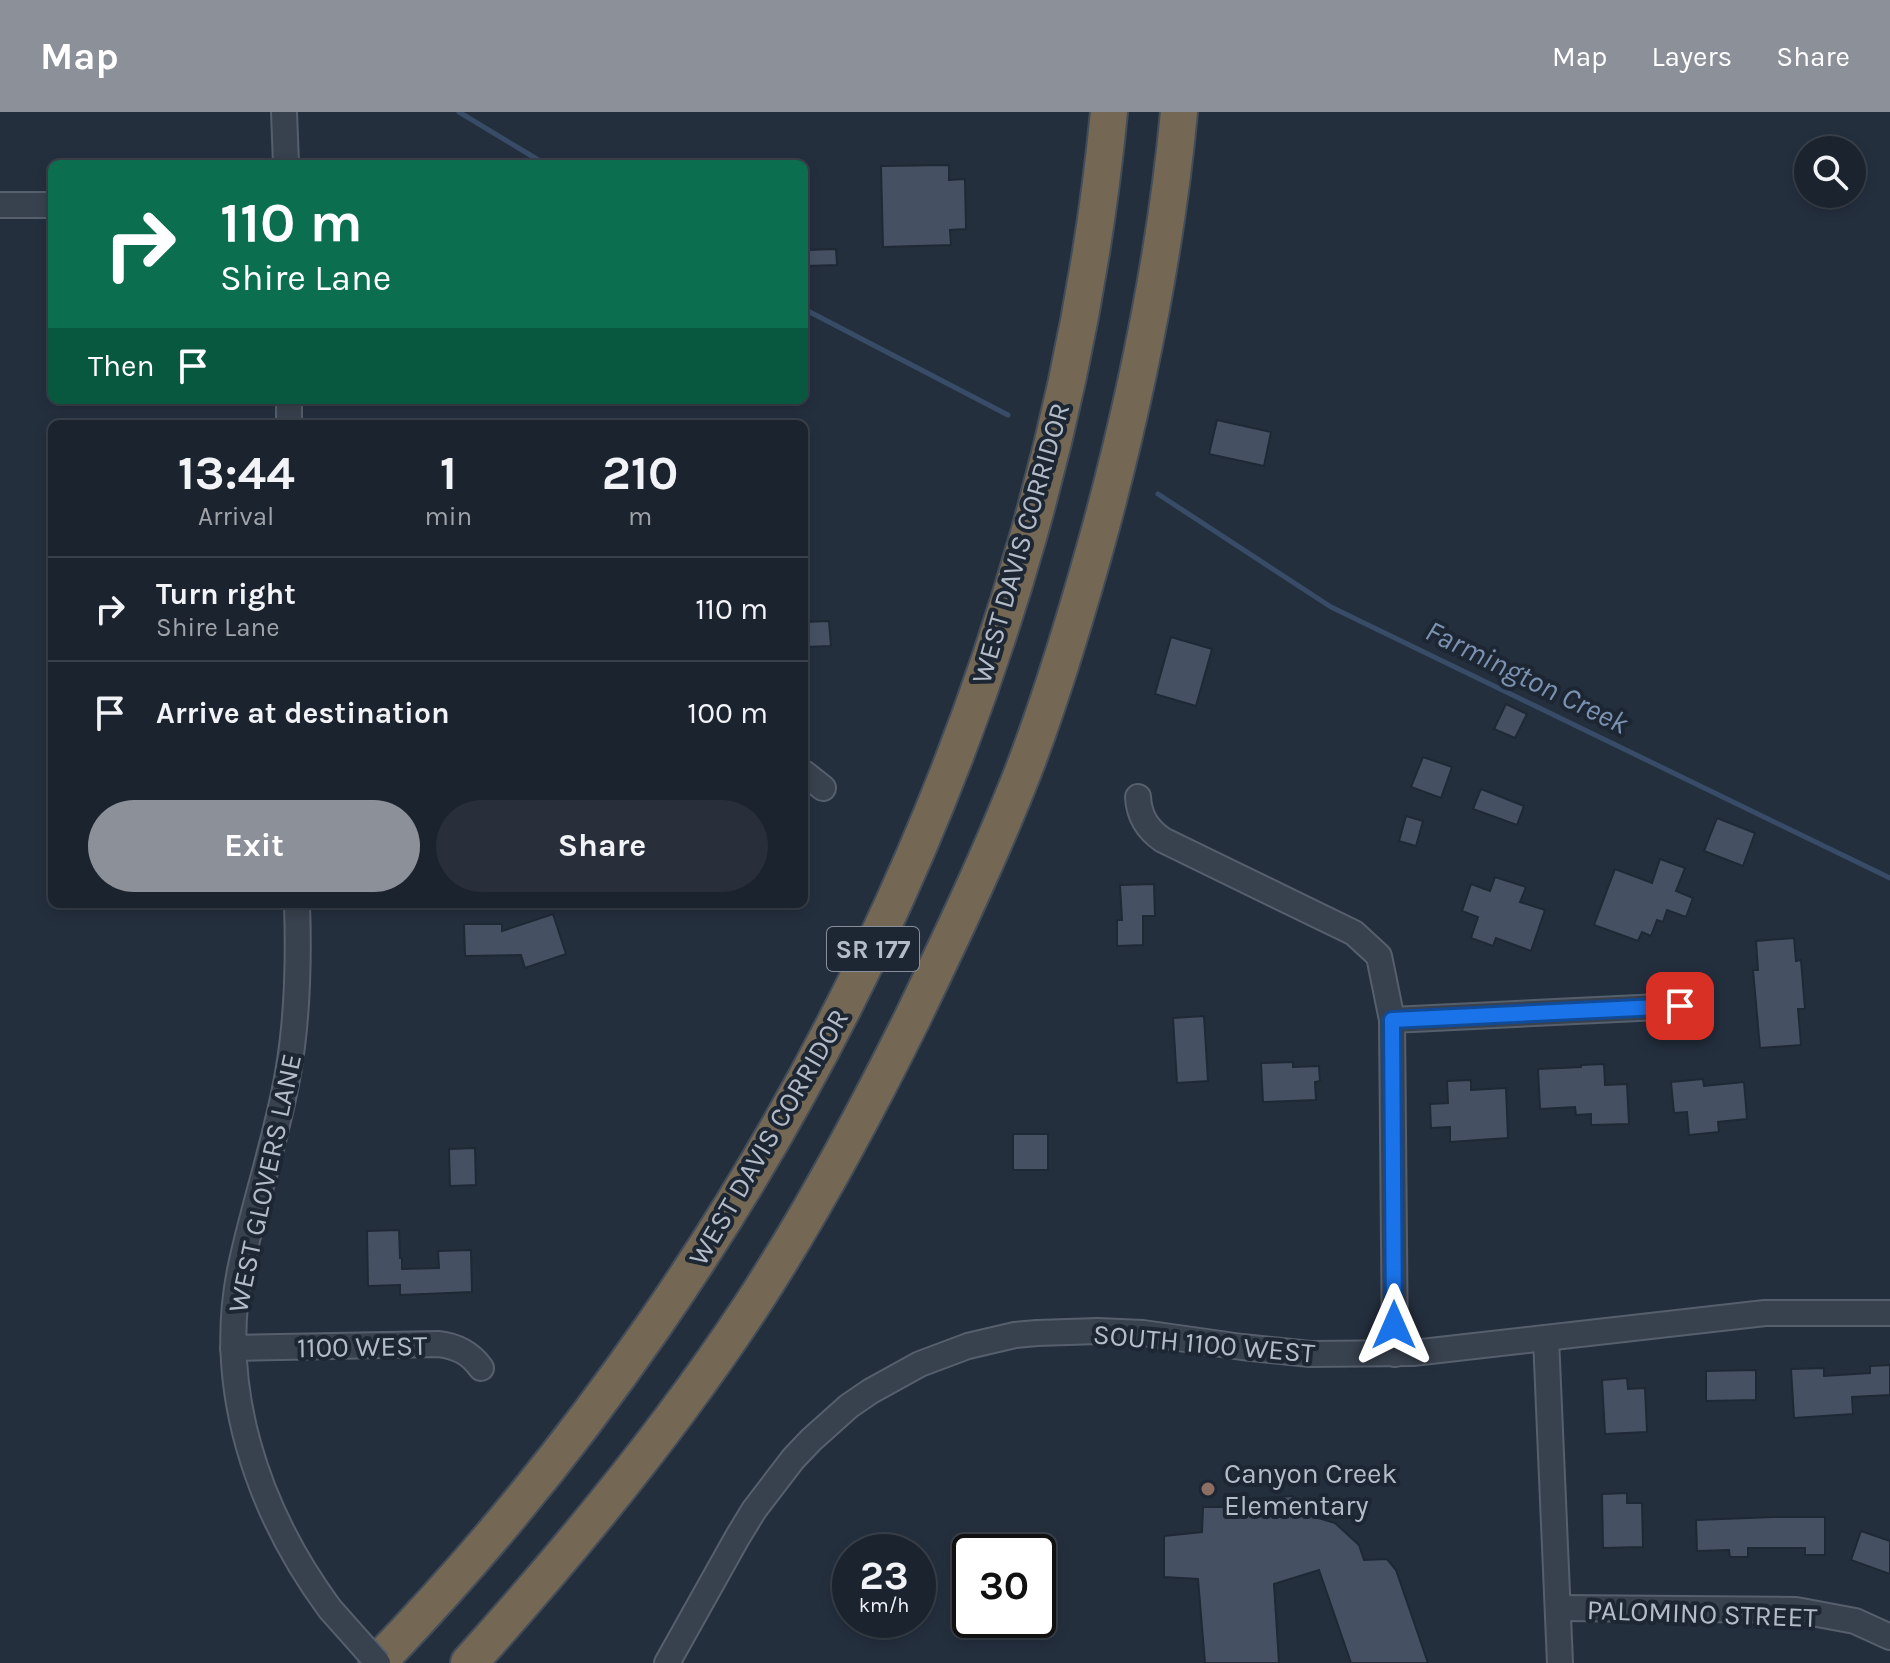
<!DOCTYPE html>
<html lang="en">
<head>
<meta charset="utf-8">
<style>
	:root { --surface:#1b232e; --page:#282f3a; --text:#f1f3f6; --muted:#a0a4aa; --line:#39404a; --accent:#8c9099 }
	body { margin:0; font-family:Karla,sans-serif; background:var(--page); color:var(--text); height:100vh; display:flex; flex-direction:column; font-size:30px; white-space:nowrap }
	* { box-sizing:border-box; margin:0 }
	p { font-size:26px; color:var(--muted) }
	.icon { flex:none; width:44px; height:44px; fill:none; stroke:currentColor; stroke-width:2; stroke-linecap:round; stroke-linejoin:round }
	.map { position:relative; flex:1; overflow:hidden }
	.panel { position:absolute; left:48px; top:308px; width:760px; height:488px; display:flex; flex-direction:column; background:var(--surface); border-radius:12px; box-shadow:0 4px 12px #0003,0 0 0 2px var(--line) }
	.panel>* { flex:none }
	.guide { position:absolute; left:48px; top:48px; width:760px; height:244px; border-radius:12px; box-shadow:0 4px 12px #0003,0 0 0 2px var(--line); background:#0b6e4f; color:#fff; overflow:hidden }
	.buttons { position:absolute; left:1794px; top:24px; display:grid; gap:16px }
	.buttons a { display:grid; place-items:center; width:72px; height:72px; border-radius:50%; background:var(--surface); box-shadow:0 4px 12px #0003,0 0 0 2px var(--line); font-size:40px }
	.speed { position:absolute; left:832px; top:1422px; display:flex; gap:16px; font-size:40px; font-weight:700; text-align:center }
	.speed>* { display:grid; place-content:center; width:104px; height:104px; border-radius:50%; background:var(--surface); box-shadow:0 4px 12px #0003,0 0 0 2px var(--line); line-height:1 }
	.speed small { font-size:20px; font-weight:400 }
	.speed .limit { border:4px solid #111; border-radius:12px; background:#fff; color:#111 }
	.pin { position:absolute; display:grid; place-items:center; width:68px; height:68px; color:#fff; margin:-34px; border-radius:16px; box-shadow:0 4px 12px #0006 }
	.me { position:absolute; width:88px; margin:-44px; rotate:0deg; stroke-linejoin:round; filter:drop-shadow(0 0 6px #0008) }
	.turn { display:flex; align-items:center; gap:28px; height:168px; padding:0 40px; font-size:36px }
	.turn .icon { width:104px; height:104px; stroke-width:2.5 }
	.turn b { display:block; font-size:56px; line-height:68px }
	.then { display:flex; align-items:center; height:76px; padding:0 40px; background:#0003; gap:16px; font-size:30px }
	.eta { display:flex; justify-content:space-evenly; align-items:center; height:136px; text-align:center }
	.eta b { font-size:48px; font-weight:700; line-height:56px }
	.action { display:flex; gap:16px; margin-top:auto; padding:16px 40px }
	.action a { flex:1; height:92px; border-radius:48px; background:var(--accent); color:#fff; font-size:32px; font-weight:700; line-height:92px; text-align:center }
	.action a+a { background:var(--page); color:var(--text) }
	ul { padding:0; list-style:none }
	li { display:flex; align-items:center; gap:24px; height:104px; padding:0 40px; border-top:2px solid var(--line) }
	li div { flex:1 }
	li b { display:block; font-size:30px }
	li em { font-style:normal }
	header { display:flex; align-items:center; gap:48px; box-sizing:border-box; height:112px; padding:0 40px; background:var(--accent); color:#fff }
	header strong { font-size:38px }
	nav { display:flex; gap:44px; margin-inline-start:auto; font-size:28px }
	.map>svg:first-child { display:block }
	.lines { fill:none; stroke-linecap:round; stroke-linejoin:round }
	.stream { stroke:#394c67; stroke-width:5 }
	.building { fill:#455162; stroke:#1f2835; stroke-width:2 }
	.minor-casing { stroke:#565f6c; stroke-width:28 }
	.highway-casing { stroke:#434c59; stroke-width:40 }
	.minor { stroke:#38414e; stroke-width:24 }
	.highway { stroke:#746855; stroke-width:36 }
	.minor-bridge-casing { stroke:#565f6c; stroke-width:28; stroke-linecap:butt }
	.minor-bridge { stroke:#38414e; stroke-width:24 }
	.route-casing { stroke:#114b97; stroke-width:20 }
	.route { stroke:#1a73e8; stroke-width:14 }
	.education-dot { fill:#8d6e63; stroke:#1d2633; stroke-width:3 }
	.labels { text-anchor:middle; stroke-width:8; stroke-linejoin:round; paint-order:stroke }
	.shield { fill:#1d2633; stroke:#878f9c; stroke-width:2 }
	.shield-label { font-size:26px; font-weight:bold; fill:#b4bcc9 }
	.street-label { font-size:28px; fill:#b4bcc9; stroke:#1d2633 }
	.poi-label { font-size:28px; fill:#b4bcc9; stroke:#1d2633; text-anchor:start }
	.water-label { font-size:30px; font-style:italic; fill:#7c92b1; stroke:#1d2633 }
</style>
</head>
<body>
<header>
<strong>Map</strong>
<nav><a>Map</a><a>Layers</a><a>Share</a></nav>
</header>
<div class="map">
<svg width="1890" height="1551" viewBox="0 0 1890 1551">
	<rect width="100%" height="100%" fill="#242f3e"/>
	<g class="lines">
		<g class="stream">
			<polyline points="459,0 545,52"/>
			<polyline points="804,197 1008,303"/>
			<polyline points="1158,382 1331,495 1890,766"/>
		</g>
	</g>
	<g class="building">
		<polygon points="949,53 949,68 965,67 966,117 950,118 951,133 883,135 881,54"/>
		<polygon points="836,137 837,153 806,154 806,138"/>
		<polygon points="1217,308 1271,320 1264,354 1209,342"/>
		<polygon points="829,509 831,534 804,535 804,510"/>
		<polygon points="1171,525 1212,537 1196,594 1155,582"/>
		<polygon points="1506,592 1527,602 1515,626 1494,617"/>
		<polygon points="1423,645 1452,655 1441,686 1411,675"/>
		<polygon points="1481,677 1524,694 1517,713 1473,697"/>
		<polygon points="1406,704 1423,709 1416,734 1399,729"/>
		<polygon points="1717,706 1755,721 1743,754 1704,739"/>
		<polygon points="1660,747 1685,756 1676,779 1693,786 1686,805 1667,798 1663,810 1657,808 1651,824 1642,820 1638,829 1594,813 1615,757 1652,771"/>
		<polygon points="1495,765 1526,775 1520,790 1545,798 1531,839 1496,826 1493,834 1471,826 1478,805 1462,799 1471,772 1490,779"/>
		<polygon points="1154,772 1155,804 1143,804 1143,833 1117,834 1117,808 1122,808 1120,773"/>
		<polygon points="553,802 566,842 525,856 521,843 465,844 464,812 502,812 502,819"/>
		<polygon points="1794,826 1796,849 1801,848 1805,897 1798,897 1801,933 1760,936 1753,858 1758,858 1756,829"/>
		<polygon points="1204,904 1208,969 1177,971 1173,906"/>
		<polygon points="1293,950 1293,955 1319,954 1320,969 1315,970 1316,988 1263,990 1261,951"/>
		<polygon points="1604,952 1605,973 1627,972 1629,1012 1591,1013 1591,1002 1576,1003 1575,995 1540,997 1538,957 1581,955 1581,953"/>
		<polygon points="1703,967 1704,974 1744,970 1747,1007 1718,1010 1719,1020 1689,1023 1687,1000 1674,1001 1671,970"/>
		<polygon points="1471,968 1471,978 1506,976 1508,1026 1450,1030 1450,1015 1431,1016 1430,992 1448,991 1447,969"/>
		<rect x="1013" y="1022" width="35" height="36"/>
		<polygon points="475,1036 476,1073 450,1074 449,1037"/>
		<polygon points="399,1118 400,1146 402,1146 402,1157 439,1156 438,1139 471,1138 472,1180 400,1183 400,1173 368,1174 367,1119"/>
		<polygon points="1890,1253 1890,1283 1852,1285 1853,1302 1794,1306 1791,1257 1824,1256 1824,1264 1870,1261 1870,1254"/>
		<polygon points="1756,1258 1756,1288 1706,1289 1706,1259"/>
		<polygon points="1627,1266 1628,1277 1645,1276 1647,1320 1605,1322 1602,1268"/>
		<polygon points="1627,1381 1627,1391 1642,1391 1643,1435 1603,1436 1602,1382"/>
		<polygon points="1293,1384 1295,1399 1335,1411 1359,1433 1364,1448 1387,1447 1396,1458 1428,1551 1351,1551 1319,1458 1274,1472 1279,1551 1205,1551 1198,1467 1164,1465 1164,1424 1202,1420 1203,1395 1234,1395 1234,1388"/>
		<polygon points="1774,1405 1825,1405 1825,1443 1805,1443 1805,1436 1748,1436 1748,1445 1730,1445 1729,1438 1697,1439 1696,1408"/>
		<polygon points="1861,1419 1890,1429 1890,1462 1851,1448"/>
	</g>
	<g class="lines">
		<g class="minor-casing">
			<g id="minor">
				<polyline points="284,0 286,52"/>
				<polyline points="0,93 52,93"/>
				<polyline points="289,288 289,312"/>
				<polyline points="804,661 823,676"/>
				<path d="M1138,685C1139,704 1147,717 1163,728L1354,821L1379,844L1392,908L1395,1242"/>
				<path d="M297,792C299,849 298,904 288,961C277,1025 256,1086 242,1149C214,1272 257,1398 330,1497"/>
				<polyline points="1392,908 1680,894"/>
				<polyline points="1546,1226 1560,1551"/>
				<path d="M233,1236L438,1232C457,1234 470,1241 481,1256"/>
				<polyline points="1558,1496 1796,1498 1855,1509 1890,1525"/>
				<polyline points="667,1551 737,1426 754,1398 793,1347 811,1328 849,1294 871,1279 920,1252 968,1234 1015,1223 1037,1221 1098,1219 1143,1221 1242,1235 1310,1242 1413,1241 1765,1201 1890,1201"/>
			</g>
		</g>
		<g class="highway-casing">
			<g id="highway">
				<path d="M377,1551C778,1137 1053,576 1109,0"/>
				<path d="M469,1551C570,1439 667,1322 750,1196C811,1103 863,1006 912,907C951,826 990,744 1023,660C1054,579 1079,495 1102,411C1138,276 1166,139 1179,0"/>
			</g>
		</g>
		<use href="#minor" class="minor"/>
		<use href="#highway" class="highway"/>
		<g class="minor-bridge-casing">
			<polyline id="minor-bridge" points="330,1497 378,1551"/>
		</g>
		<use href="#minor-bridge" class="minor-bridge"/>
	</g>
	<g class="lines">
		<g class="route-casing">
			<polyline id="route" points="1394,1213 1392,908 1680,894"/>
		</g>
		<use href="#route" class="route"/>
	</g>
	<circle class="education-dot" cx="1208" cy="1377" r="8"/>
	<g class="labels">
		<rect class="shield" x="827" y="815" width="92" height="44" rx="6"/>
		<g class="shield-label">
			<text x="873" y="846">SR 177</text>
		</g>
		<g class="street-label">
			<text transform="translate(1020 431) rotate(-74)" y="10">WEST DAVIS CORRIDOR</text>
			<text transform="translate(768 1025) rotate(-60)" y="10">WEST DAVIS CORRIDOR</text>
			<text transform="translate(264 1071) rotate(-78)" y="10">WEST GLOVERS LANE</text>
			<text transform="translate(1204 1231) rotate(5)" y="10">SOUTH 1100 WEST</text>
			<text transform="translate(362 1234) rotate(-1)" y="10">1100 WEST</text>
			<text transform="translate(1702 1501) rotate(2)" y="10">PALOMINO STREET</text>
		</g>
		<g class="poi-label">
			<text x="1224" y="1371">Canyon Creek<tspan x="1224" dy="32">Elementary</tspan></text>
		</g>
		<g class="water-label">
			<text transform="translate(1527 565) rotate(26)" y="10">Farmington Creek</text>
		</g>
	</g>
</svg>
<div class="buttons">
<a><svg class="icon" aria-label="search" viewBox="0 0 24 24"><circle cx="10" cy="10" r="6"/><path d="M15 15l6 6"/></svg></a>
</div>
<div class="speed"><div>23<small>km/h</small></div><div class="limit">30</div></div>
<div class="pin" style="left:1680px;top:894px;background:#d93025"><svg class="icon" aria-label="arrive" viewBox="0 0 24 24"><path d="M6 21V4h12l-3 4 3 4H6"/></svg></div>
<svg class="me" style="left:1394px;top:1213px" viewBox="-20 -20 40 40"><path d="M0-17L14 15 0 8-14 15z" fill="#1a73e8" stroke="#fff" stroke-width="4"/></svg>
<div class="guide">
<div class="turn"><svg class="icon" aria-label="right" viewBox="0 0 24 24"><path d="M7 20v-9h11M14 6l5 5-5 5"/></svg><div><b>110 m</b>Shire Lane</div></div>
<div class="then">Then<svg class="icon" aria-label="arrive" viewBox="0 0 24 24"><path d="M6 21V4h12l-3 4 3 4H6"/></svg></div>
</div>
<section class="panel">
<div class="eta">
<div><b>13:44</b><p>Arrival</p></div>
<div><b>1</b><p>min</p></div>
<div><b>210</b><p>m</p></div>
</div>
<ul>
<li><svg class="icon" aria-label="right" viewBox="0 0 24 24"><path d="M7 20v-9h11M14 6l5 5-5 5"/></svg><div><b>Turn right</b><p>Shire Lane</p></div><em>110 m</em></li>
<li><svg class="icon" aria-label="arrive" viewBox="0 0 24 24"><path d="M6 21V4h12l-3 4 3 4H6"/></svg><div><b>Arrive at destination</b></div><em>100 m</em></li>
</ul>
<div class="action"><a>Exit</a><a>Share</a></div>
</section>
</div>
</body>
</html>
